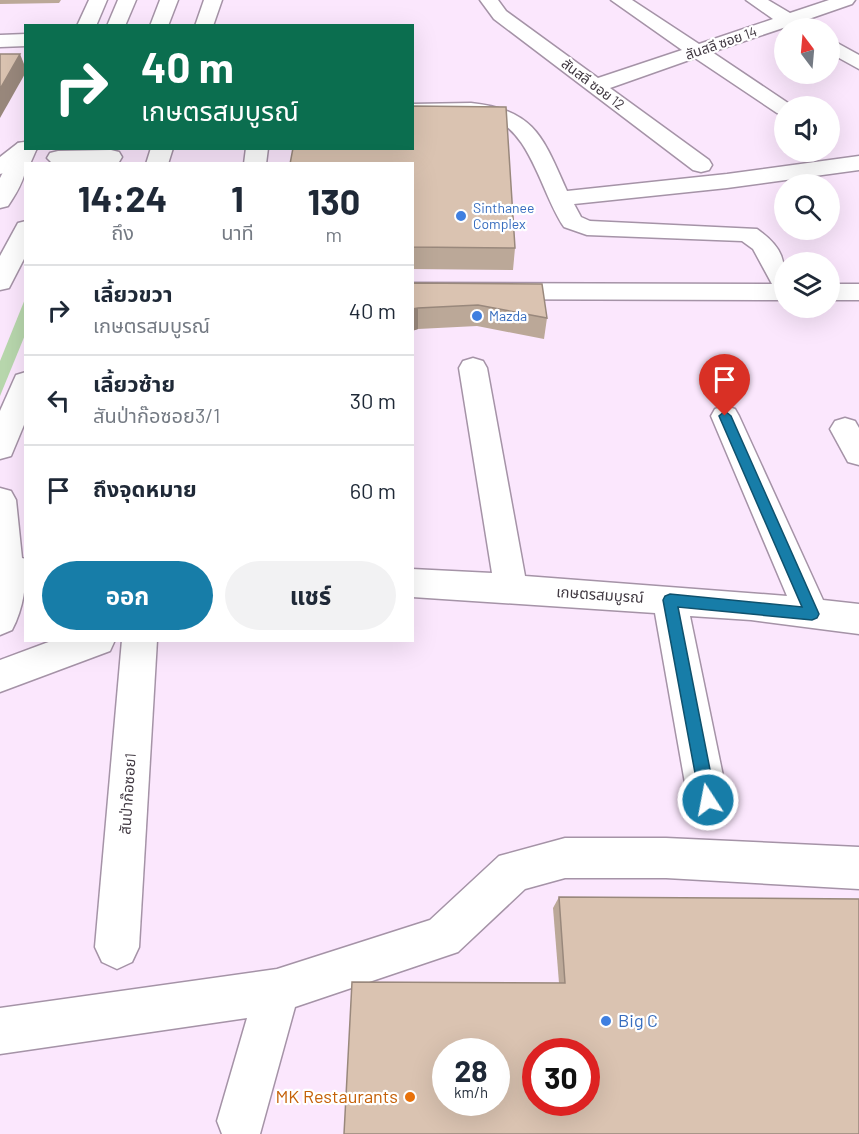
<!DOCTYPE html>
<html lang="th">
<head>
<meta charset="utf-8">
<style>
	:root { --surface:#fff; --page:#f2f2f3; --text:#1f2937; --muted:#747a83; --line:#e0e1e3; --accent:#177da8 }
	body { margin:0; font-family:Barlow,"Noto Sans Thai",sans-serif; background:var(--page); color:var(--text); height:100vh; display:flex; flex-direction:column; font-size:22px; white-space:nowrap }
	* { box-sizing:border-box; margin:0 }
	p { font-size:20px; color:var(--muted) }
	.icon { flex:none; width:33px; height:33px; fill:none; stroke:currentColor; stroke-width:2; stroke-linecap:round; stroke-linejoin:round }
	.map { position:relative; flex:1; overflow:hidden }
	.sheet { position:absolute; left:24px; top:162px; width:390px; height:480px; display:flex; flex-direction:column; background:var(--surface); border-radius:0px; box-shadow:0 6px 24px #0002 }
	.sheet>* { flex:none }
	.banner { position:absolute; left:24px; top:24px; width:390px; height:126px; border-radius:0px; box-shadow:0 6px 24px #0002; background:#0b6e4f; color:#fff; overflow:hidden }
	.needle { width:39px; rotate:344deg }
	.fabs { position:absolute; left:774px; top:18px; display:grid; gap:12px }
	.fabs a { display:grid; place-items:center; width:66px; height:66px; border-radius:50%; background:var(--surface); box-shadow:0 6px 24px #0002; font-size:30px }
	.speed { position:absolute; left:432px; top:1038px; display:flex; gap:12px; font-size:30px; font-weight:700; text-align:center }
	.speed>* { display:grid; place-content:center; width:78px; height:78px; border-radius:50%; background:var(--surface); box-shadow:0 6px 24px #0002; line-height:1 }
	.speed small { font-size:15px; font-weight:400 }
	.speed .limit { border:9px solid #d22; background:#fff; color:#111 }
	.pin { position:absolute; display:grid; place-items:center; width:51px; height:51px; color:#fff; margin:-62px -26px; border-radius:50% 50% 50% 0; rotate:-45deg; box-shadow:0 0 6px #0007 }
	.pin .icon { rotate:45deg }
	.me { position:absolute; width:66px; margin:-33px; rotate:349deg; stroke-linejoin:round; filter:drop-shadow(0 0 4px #0008) }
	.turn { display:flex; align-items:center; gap:21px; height:126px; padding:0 18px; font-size:27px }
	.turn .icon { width:78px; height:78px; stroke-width:2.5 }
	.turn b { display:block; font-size:42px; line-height:51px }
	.eta { display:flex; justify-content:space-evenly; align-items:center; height:102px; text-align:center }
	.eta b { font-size:36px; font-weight:700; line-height:42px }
	.primary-button { display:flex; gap:12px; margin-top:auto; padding:12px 18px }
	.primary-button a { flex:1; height:69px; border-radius:36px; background:var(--accent); color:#fff; font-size:24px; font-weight:700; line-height:69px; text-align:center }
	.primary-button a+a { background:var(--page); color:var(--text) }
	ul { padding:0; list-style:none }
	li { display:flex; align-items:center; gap:18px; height:90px; padding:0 18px; border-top:2px solid var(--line) }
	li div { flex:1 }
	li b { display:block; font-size:22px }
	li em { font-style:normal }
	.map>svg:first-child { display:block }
	.green { fill:#b8d7ad }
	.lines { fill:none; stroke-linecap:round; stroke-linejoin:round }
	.minor-casing { stroke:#a593a7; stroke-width:3 }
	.major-casing { stroke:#a593a7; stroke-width:3 }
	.minor { fill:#fff; fill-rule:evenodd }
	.major { fill:#fff; fill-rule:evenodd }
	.wall { fill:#bba898 }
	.shaded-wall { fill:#99887c }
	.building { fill:#dac3b1; stroke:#99887c; stroke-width:1.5; fill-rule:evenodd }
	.route { fill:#177da8; stroke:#0f516d; stroke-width:1.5 }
	.shop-dot { fill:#3f7fe0; stroke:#fff; stroke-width:2 }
	.food-dot { fill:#e8710a; stroke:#fff; stroke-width:2 }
	.labels { text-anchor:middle; stroke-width:4.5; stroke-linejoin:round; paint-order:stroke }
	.far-street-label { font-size:14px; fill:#413942; stroke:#fff }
	.far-shop-label { font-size:14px; fill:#366cbe; stroke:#fff; text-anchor:start }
	.street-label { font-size:15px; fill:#413942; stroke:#fff }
	.near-shop-label { font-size:18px; fill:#366cbe; stroke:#fff; text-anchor:start }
	.near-food-label { font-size:18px; fill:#c56008; stroke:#fff; text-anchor:end }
</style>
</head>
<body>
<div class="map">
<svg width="859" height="1134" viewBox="0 0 859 1134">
	<rect width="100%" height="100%" fill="#fbe7fd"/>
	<polygon class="green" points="25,299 25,335 0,396 0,361"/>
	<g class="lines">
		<g class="minor-casing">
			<g id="minor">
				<polygon points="480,0 498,0 506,11 598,78 682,50 611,0 632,0 699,44 773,19 746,0 768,0 790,13 829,0 855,0 852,4 803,21 811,28 786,27 712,52 791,105 793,106 784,106 784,115 777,113 695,58 610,88 709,160 712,165 709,170 701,172 693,170 494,19"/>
				<polygon points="26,34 26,46 0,47 0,35"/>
				<polygon points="830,39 859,55 859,69 830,53"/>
				<path d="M471,103C535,110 543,137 567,191L727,174L859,156V170L727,188L574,204L581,217L590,221L757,229C789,252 784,264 784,300L412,299V283L772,284L753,249L742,241L587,235L564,227C541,194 530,126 487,117C462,113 437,116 412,116V104Z"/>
				<polygon points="26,142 26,148 37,148 34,153 8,172 0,174 0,157 18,143"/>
				<polygon points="246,148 268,148 266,164 244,164"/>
				<rect x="830" y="284" width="29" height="16"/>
				<polygon points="473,358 483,361 487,368 525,576 787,596 711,416 715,409 725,406 735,409 739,416 823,600 859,604 859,634 751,620 690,616 728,800 722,813 708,819 694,813 688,800 655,613 412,597 412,569 492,573 459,368 463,361"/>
				<polygon points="845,418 855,421 859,428 859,465 848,462 830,429 835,421"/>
				<polygon points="54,640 115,640 110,651 0,692 0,660"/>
				<polygon points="122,640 157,640 139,947 132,962 117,969 102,962 95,947"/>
				<polygon points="565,838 666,838 859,847 859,889 666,878 565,878 525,889 458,952 295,1007 260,1134 222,1134 217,1121 247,1018 0,1054 0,1008 277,969 430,920 499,856"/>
			</g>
		</g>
		<g class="major-casing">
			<g id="major">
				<polygon points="89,0 107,0 96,26 77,26"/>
				<polygon points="118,0 136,0 125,26 107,26"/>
				<polygon points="160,0 178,0 168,26 150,26"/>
				<polygon points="204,0 222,0 213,26 195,26"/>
				<path d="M26,142V148H37L30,164H26C26,178 16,194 8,206L0,208V178L18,143Z"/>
				<polygon points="151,148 173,148 168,164 146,164"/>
				<polygon points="111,150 119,152 122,157 119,162 53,164 47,158 50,153 58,151"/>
				<polygon points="26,221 26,255 9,288 0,290 0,256 18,223"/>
				<polygon points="26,372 26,420 11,456 0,459 0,411 16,375"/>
				<path d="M0,488L11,491L16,500L22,558L26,559C26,585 24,607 12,630L0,635Z"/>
			</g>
		</g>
		<use href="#minor" class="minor"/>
		<use href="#major" class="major"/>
	</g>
	<g class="wall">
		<polygon points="0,0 61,0 59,3 0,4"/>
		<polygon points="412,164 515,248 513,270 412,269"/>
		<polygon points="412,283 547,318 544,339 477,326 418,329 412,331"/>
		<polygon points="559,897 859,1134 559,983 553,908"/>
	</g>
	<g class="shaded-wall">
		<polygon points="20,54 26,69 26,72 0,118 0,89"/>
		<polygon points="418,308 418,329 412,331 412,309"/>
	</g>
	<g class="building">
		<polygon points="0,54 20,54 0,89"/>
		<polygon points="412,106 506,107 515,248 412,247 412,164 290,164 293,148 412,148"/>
		<polygon points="412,283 542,284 547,318 478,305 418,308 412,309"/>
		<path d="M559,897L859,899V1134H344L352,982L565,983ZM446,1052H496V1102H446ZM536,1052H586V1102H536Z"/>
	</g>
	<polygon class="route" points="725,411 731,416 819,614 817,618 812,620 678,607 716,800 714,806 708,808 702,806 700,800 663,600 665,596 670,594 802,607 719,416"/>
	<g class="shop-dot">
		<circle cx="461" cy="216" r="6"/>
		<circle cx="477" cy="316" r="6"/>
		<circle cx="606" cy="1021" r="6"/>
	</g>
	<circle class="food-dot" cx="410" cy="1097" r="6"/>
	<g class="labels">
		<g class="far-street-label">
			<text transform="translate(721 43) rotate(-19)" y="5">สันสลี ซอย 14</text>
			<text transform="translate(593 84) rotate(37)" y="5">สันสลี ซอย 12</text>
		</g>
		<g class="far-shop-label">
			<text x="473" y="213">Sinthanee<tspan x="473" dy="16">Complex</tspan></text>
			<text x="489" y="321">Mazda</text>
		</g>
		<g class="street-label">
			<text transform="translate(600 595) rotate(4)" y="5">เกษตรสมบูรณ์</text>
			<text transform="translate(128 794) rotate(-86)" y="5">สันป่าก๊อซอย1</text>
		</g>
		<g class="near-shop-label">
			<text x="618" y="1027">Big C</text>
		</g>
		<g class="near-food-label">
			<text x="398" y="1103">MK Restaurants</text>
		</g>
	</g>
</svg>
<div class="fabs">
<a><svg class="needle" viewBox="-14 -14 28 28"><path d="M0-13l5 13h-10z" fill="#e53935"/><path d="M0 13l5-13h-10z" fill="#747a83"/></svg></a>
<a><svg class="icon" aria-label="sound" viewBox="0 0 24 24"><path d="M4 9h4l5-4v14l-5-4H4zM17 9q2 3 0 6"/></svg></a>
<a><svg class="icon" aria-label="search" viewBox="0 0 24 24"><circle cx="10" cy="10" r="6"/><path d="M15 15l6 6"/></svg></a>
<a><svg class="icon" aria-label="layers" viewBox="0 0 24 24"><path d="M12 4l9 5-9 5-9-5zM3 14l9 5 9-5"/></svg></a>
</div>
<div class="speed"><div>28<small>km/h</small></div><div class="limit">30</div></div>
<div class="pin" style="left:725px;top:416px;background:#d93025"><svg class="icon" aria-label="arrive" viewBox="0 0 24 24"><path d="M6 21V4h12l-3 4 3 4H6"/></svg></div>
<svg class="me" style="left:708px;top:800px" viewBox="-20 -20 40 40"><circle r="17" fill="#177da8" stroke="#fff" stroke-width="3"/><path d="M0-11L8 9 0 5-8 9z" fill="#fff"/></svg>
<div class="banner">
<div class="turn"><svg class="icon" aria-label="right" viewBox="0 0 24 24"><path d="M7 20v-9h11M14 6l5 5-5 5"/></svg><div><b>40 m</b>เกษตรสมบูรณ์</div></div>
</div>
<section class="sheet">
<div class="eta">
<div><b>14:24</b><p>ถึง</p></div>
<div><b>1</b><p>นาที</p></div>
<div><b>130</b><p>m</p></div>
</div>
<ul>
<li><svg class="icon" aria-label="right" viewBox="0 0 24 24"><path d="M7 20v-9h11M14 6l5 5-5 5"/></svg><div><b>เลี้ยวขวา</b><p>เกษตรสมบูรณ์</p></div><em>40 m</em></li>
<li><svg class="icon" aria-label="left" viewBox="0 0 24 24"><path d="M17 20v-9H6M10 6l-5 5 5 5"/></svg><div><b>เลี้ยวซ้าย</b><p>สันป่าก๊อซอย3/1</p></div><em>30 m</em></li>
<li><svg class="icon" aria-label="arrive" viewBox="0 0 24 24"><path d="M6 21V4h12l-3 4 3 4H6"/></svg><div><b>ถึงจุดหมาย</b></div><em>60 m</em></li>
</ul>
<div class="primary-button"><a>ออก</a><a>แชร์</a></div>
</section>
</div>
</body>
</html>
